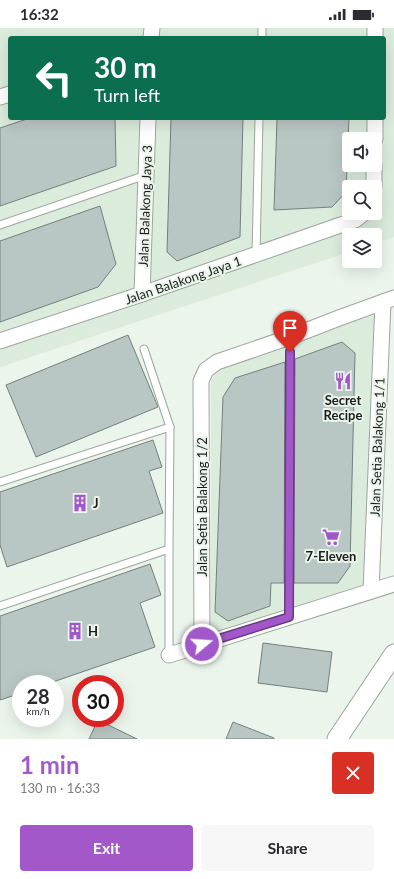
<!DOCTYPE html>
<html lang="en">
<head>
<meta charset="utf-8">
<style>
	:root { --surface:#fff; --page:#f7f7f7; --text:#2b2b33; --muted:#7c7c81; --accent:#a358ca }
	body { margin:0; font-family:Lato,sans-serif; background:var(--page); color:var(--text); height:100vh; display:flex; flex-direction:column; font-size:15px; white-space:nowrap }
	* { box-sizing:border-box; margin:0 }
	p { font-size:13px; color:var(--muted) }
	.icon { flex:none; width:22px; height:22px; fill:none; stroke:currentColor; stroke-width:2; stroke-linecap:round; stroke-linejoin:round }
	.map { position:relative; height:711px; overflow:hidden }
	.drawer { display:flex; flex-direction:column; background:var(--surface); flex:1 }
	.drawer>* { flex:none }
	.banner { position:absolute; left:8px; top:8px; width:378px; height:84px; border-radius:4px; box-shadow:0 4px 16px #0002; background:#0b6e4f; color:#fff; overflow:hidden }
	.tools { position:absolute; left:342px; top:104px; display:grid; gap:8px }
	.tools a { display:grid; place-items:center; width:40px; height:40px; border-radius:4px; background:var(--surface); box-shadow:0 4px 16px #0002; font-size:20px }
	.speed { position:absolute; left:12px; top:647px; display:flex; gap:8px; font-size:20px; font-weight:700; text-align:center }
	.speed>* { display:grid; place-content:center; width:52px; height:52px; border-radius:50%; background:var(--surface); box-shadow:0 4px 16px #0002; line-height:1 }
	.speed small { font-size:10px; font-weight:400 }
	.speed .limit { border:6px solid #d22; background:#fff; color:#111 }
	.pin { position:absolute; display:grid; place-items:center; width:34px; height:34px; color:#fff; margin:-41px -17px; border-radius:50% 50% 50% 0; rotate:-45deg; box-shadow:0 0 4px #0007 }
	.pin .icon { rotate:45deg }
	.me { position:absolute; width:44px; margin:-22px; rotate:72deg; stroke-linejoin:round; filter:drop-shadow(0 0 3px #0008) }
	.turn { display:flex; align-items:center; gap:14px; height:84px; padding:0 20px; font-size:18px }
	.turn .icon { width:52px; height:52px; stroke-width:2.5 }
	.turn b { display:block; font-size:28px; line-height:34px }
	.round { display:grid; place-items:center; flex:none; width:42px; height:42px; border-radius:4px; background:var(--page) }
	.headline { display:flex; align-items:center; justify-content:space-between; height:68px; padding:0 20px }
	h1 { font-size:24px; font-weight:700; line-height:30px; color:var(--accent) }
	.primary-button { display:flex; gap:8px; margin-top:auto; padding:8px 20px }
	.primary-button a { flex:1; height:46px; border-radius:4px; background:var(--accent); color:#fff; font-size:16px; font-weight:700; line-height:46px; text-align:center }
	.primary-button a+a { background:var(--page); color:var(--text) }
	.status { display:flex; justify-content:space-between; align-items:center; height:28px; padding:0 20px; background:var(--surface); direction:ltr }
	.status svg { height:11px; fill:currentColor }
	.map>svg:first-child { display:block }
	.built { fill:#dbebdc; fill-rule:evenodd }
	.building { fill:#b9c7c4; stroke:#73817e }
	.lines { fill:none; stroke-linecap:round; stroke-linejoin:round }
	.service-casing { stroke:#9ca69d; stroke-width:9 }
	.minor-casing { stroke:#9ca69d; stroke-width:17 }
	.tertiary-casing { stroke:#9ca69d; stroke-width:21 }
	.service { stroke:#fff; stroke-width:7 }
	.minor { stroke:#fff; stroke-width:15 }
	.tertiary { stroke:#fff; stroke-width:19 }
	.route-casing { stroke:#6a3983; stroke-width:10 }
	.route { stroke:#a358ca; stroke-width:7 }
	.labels { text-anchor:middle; stroke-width:4; stroke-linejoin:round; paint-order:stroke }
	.street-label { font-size:13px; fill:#1b1e1b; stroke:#ebf5ec }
	.poi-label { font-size:13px; font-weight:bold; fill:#1b1e1b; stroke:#ebf5ec }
</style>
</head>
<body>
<div class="status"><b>16:32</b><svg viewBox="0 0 49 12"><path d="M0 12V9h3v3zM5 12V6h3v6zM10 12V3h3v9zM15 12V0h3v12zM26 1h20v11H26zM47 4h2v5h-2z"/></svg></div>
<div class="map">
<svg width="394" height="711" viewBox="0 0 394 711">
	<rect width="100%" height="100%" fill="#ebf5ec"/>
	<g class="built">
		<path d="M0,0H394V209L375,215V207H349V224L0,339ZM10,10H384V90H10ZM349,111H375V137H349ZM349,159H375V185H349Z"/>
		<polygon points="376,284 364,560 211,608 211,353 217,342"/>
	</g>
	<g class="building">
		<polygon points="30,90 115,90 116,138 0,178 0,100"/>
		<polygon points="171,90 243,90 240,209 177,233 167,224"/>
		<polygon points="277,90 349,90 346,164 332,179 274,182"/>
		<polygon points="100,178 116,236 98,259 0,294 0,213"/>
		<polygon points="128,307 158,379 36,429 6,357"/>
		<polygon points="342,314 355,325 350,538 338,555 294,555 295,331"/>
		<polygon points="285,334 284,555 271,555 270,578 228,593 215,584 223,369 235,350"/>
		<polygon points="153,412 162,439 149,443 163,485 7,539 0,517 0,464"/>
		<polygon points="150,536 161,567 140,575 155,619 47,656 21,656 21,665 0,672 0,588"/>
		<polygon points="263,615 332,624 327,664 258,655"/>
		<polygon points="98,692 137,711 89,711"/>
		<polygon points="233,694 274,710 274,711 226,711"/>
	</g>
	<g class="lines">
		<g class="service-casing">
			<g id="service">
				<polyline points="262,10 262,0"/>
				<polyline points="0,197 146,147"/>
				<polyline points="256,227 259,90"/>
				<polyline points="144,321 170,399"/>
				<polyline points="0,454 170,399 169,521"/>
				<polyline points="0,578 169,521 169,627"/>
				<polyline points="289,589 290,309"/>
			</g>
		</g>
		<g class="minor-casing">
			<g id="minor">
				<polyline points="151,10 152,0"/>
				<polyline points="375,10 375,0"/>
				<polyline points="0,69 10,66"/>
				<polyline points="375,111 375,90"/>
				<polyline points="374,159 374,137"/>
				<polyline points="142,266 148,90"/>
				<polyline points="0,313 142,266 355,192 364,185"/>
				<polyline points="371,563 383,274"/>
				<polyline points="202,616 201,353 206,342 217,334 290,309 339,290 394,270"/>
				<polyline points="169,627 394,556"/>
			</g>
		</g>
		<g class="tertiary-casing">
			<polyline id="tertiary" points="337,711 394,626"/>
		</g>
		<use href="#service" class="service"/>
		<use href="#minor" class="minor"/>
		<use href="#tertiary" class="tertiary"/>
	</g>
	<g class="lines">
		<g class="route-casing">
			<polyline id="route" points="202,616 289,589 290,324"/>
		</g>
		<use href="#route" class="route"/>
	</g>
	<defs>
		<g id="restaurant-bare" transform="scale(1.38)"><path d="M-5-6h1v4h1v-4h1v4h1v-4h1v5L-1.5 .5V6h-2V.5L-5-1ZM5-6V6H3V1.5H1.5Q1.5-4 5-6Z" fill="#a358ca" stroke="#ebf5ec" stroke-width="2.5" paint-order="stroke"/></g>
		<g id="building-bare" transform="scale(1.38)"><path d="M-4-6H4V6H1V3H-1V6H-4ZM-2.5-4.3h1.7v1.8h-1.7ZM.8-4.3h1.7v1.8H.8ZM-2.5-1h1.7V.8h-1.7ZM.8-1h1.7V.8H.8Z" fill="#a358ca" stroke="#ebf5ec" stroke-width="2.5" paint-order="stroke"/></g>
		<g id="supermarket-bare" transform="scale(1.38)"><path d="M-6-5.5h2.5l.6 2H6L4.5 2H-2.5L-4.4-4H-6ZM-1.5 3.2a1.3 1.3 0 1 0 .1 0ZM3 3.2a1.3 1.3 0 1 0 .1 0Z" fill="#a358ca" stroke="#ebf5ec" stroke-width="2.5" paint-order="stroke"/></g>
	</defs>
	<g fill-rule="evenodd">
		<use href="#restaurant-bare" x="343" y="353"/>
		<use href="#building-bare" x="80" y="475"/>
		<use href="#supermarket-bare" x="331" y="509"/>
		<use href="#building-bare" x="75" y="603"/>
	</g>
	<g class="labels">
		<g class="street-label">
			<text transform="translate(145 178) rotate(-88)" y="5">Jalan Balakong Jaya 3</text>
			<text transform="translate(183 252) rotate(-19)" y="5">Jalan Balakong Jaya 1</text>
			<text transform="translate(377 419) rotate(-88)" y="5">Jalan Setia Balakong 1/1</text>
			<text transform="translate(202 479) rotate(-90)" y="5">Jalan Setia Balakong 1/2</text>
		</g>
		<g class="poi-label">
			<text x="343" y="377">Secret<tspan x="343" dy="15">Recipe</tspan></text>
			<text x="93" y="480" text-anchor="start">J</text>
			<text x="331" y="533">7-Eleven</text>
			<text x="88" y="608" text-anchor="start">H</text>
		</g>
	</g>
</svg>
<div class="tools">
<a><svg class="icon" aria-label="sound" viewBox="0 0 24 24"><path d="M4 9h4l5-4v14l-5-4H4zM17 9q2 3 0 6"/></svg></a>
<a><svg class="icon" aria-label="search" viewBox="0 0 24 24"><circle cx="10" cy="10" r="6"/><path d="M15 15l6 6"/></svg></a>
<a><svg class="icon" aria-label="layers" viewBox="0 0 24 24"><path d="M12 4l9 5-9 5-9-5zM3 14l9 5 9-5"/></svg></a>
</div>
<div class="speed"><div>28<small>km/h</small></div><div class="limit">30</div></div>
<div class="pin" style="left:290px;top:324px;background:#d93025"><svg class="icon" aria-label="arrive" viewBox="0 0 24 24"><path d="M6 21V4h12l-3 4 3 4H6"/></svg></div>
<svg class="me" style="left:202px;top:616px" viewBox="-20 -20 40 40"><circle r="17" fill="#a358ca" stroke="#fff" stroke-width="3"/><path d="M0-11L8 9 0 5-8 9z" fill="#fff"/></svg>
<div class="banner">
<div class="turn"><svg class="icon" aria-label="left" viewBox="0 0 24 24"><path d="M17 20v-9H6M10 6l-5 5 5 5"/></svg><div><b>30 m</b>Turn left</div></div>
</div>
</div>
<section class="drawer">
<div class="headline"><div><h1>1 min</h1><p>130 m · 16:33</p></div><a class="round" style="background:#d93025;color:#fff"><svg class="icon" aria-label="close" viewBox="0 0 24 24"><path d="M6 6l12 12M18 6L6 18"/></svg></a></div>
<div class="primary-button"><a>Exit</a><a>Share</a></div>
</section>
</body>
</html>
